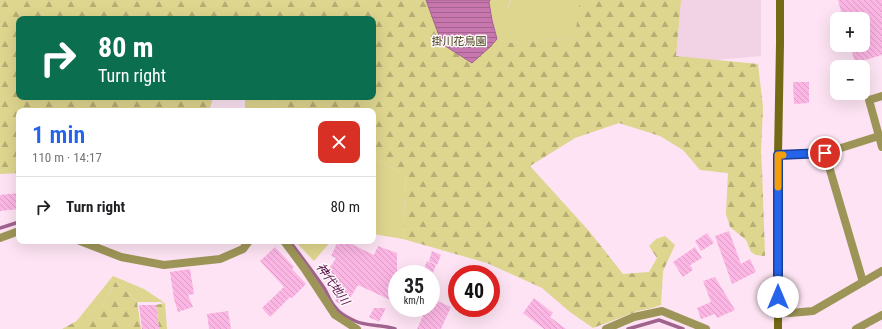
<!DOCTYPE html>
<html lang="en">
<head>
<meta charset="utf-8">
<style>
	:root { --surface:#fff; --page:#f2f2f2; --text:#202124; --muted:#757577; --line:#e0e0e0; --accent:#2563eb }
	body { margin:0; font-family:"Roboto Condensed","Noto Sans JP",sans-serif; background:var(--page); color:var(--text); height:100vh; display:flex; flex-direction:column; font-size:15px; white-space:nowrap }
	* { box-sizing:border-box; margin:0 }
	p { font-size:13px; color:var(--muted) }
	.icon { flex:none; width:22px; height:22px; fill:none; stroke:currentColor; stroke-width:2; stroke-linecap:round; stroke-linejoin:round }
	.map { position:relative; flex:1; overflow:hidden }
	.details { position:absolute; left:16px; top:108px; width:360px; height:136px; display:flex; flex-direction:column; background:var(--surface); border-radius:8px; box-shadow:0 4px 16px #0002 }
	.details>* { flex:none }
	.hud { position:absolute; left:16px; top:16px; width:360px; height:84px; border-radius:8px; box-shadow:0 4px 16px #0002; background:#0b6e4f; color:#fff; overflow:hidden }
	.fabs { position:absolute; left:830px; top:12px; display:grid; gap:8px }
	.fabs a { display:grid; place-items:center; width:40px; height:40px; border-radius:8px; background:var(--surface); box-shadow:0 4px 16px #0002; font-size:20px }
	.speed { position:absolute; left:388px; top:265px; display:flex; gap:8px; font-size:20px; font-weight:700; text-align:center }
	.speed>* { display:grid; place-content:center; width:52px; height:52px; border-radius:50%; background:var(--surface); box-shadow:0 4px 16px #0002; line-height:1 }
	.speed small { font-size:10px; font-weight:400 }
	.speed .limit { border:6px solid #d22; background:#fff; color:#111 }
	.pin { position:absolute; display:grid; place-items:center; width:34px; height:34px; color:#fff; margin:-17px; border:2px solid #fff; border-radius:50%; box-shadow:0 1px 4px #0007 }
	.me { position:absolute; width:44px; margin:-22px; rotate:0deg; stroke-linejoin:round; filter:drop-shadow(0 0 3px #0008) }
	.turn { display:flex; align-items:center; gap:14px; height:84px; padding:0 16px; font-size:18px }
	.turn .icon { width:52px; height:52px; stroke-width:2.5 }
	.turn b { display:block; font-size:28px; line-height:34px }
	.round { display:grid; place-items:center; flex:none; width:42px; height:42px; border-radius:8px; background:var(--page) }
	.overview { display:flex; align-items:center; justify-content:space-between; height:68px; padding:0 16px }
	h1 { font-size:24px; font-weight:600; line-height:30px; color:var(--accent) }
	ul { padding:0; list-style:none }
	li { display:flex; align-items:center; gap:12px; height:60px; padding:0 16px; border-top:1px solid var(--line) }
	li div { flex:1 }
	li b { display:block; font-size:15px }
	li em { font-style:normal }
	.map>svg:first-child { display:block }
	.built { fill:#f2d3e6 }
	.grass { fill:#ded58e }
	.forest { fill:url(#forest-firs) }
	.water { fill:url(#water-rules); stroke:#a0638d }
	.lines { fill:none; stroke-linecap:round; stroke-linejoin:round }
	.stream { stroke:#a0638d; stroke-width:3.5 }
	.building { fill:url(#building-back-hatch) }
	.street { stroke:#9d9557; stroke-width:8 }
	.secondary { stroke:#746a15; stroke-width:8 }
	.route-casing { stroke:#184099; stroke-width:10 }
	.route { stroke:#2563eb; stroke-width:7 }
	.slow { stroke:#f59e0b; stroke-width:7 }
	.labels { text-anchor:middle; stroke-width:3; stroke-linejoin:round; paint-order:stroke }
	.park-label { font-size:11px; fill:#3e380c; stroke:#fdf7fb }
	.water-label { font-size:12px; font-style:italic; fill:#590f47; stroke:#fdf7fb }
</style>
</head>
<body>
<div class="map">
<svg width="882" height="329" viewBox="0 0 882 329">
	<defs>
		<pattern id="forest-firs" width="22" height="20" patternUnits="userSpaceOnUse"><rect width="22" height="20" fill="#ded58e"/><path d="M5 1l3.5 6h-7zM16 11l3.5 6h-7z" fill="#b6ae75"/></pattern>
		<pattern id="water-rules" width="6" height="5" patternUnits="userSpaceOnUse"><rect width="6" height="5" fill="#c876ae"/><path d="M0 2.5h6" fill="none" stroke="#a4628f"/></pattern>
		<pattern id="building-back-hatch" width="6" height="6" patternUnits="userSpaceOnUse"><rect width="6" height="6" fill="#fcb6e4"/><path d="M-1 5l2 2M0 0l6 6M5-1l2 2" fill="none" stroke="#d99dc5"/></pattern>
	</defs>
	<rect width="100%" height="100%" fill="#fde3f3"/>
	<polygon class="built" points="157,0 761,0 761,56 469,82 373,19"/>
	<g class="grass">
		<polygon points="490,0 510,0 505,15 511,0 581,0 576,37 512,43 497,39 489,2"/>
		<polygon points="245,97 269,97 282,111 245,111"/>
		<polygon points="373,157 406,175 403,239 373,234"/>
		<polygon points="295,241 331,241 314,261"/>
		<polygon points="113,276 144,289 165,303 160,302 137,302 116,281 102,307 75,323"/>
	</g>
	<g class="forest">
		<polygon points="0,0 426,0 442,44 472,63 497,39 512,43 575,37 580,0 681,0 676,56 758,64 763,107 761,152 762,169 765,256 756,255 751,252 746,240 730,227 726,214 728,173 700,170 683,150 660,136 619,123 575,138 530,166 589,231 623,274 649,272 657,258 649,246 656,239 665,236 675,245 663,271 661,305 652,308 638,311 593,328 570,312 542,288 487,263 403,239 406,175 373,157 373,111 282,111 269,97 373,97 373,19 19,19 19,97 246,97 213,98 209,111 19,111 19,173 0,174"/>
		<polygon points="116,281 137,302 141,329 62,329 102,307"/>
		<polygon points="165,303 167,329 159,329 156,305"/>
	</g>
	<polygon class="water" points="426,0 490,0 489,2 492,20 497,39 490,47 472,63 442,44"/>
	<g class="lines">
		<g class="stream">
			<polyline points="0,228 19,222"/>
			<path d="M291,243C302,258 314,273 324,288C328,294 330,302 335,307C340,314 348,318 355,321C368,327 382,324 395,329"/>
			<polyline points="628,329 659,320 683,329"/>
		</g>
	</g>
	<g class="building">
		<polygon points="838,0 882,0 882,55 855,63 850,45 863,45 863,19 843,19"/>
		<polygon points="793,82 809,82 809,103 794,104"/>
		<polygon points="19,193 19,209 0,211 0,195"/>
		<polygon points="729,231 741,264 750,259 756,272 732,284 715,236"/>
		<polygon points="707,233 714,243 701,251 695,241"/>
		<polygon points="338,241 345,241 374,255 378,246 397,253 397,303 358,285 345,306 335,301 342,288 324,277 336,258 331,256"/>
		<polygon points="275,247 294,267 292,269 306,284 292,298 290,297 270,317 262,308 284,287 260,261"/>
		<polygon points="695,247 702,258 690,265 693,270 683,277 673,262"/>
		<polygon points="432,251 441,255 437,265 429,261"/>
		<polygon points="427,261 436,265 432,275 423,271"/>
		<polygon points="190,269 194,294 188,295 193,307 178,312 174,299 170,272"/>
		<polygon points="715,277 735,310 717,318 715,314 701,319 697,308 711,302 703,281"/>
		<polygon points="431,298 451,307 441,329 417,329 423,316 405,309 406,308 431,308"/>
		<polygon points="534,298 553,313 550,317 566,329 544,329 523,313"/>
		<polygon points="139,305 156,305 159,329 142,329"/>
		<polygon points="374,308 386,308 379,322 369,317"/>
		<polygon points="228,311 231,329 209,329 207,314"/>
	</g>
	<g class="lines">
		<g class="street">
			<polyline points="882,96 869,100 882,147"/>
			<polyline points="825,153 863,282"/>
			<polyline points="778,155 825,153 879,136"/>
			<polyline points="0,238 19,231"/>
			<polyline points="80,241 121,257 164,265 220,259 243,249 249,241"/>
			<polyline points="284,241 304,268 335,315 357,329"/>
			<polyline points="778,312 790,313 813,311 882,271"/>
			<polyline points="606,329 634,317 662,311 706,329"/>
			<polyline points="856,329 882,315"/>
		</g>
		<polyline class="secondary" points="778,329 778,155 780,44 780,0"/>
	</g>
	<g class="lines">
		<g class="route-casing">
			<polyline id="route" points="778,297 778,155 825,153"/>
		</g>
		<use href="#route" class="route"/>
		<polyline class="slow" points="778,187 778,155 783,155"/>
	</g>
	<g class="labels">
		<g class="park-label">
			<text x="459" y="45">掛川花鳥園</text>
		</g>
		<g class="water-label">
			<text transform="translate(333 284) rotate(55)" y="4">神代地川</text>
		</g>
	</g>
</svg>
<div class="fabs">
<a>+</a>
<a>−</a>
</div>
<div class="speed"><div>35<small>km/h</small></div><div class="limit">40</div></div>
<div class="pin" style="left:825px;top:153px;background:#d93025"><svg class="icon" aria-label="arrive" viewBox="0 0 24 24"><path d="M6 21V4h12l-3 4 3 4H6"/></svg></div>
<svg class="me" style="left:778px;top:297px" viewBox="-20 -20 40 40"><circle r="19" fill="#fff"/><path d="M0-13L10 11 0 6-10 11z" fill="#2563eb"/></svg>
<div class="hud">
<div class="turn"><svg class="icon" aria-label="right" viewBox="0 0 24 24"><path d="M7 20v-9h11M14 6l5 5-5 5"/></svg><div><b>80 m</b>Turn right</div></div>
</div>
<section class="details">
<div class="overview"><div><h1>1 min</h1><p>110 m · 14:17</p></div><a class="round" style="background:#d93025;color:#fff"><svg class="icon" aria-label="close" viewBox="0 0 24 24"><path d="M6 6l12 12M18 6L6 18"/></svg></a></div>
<ul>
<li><svg class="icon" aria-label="right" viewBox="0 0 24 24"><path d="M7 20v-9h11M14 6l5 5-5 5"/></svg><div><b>Turn right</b></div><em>80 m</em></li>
</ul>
</section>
</div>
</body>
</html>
